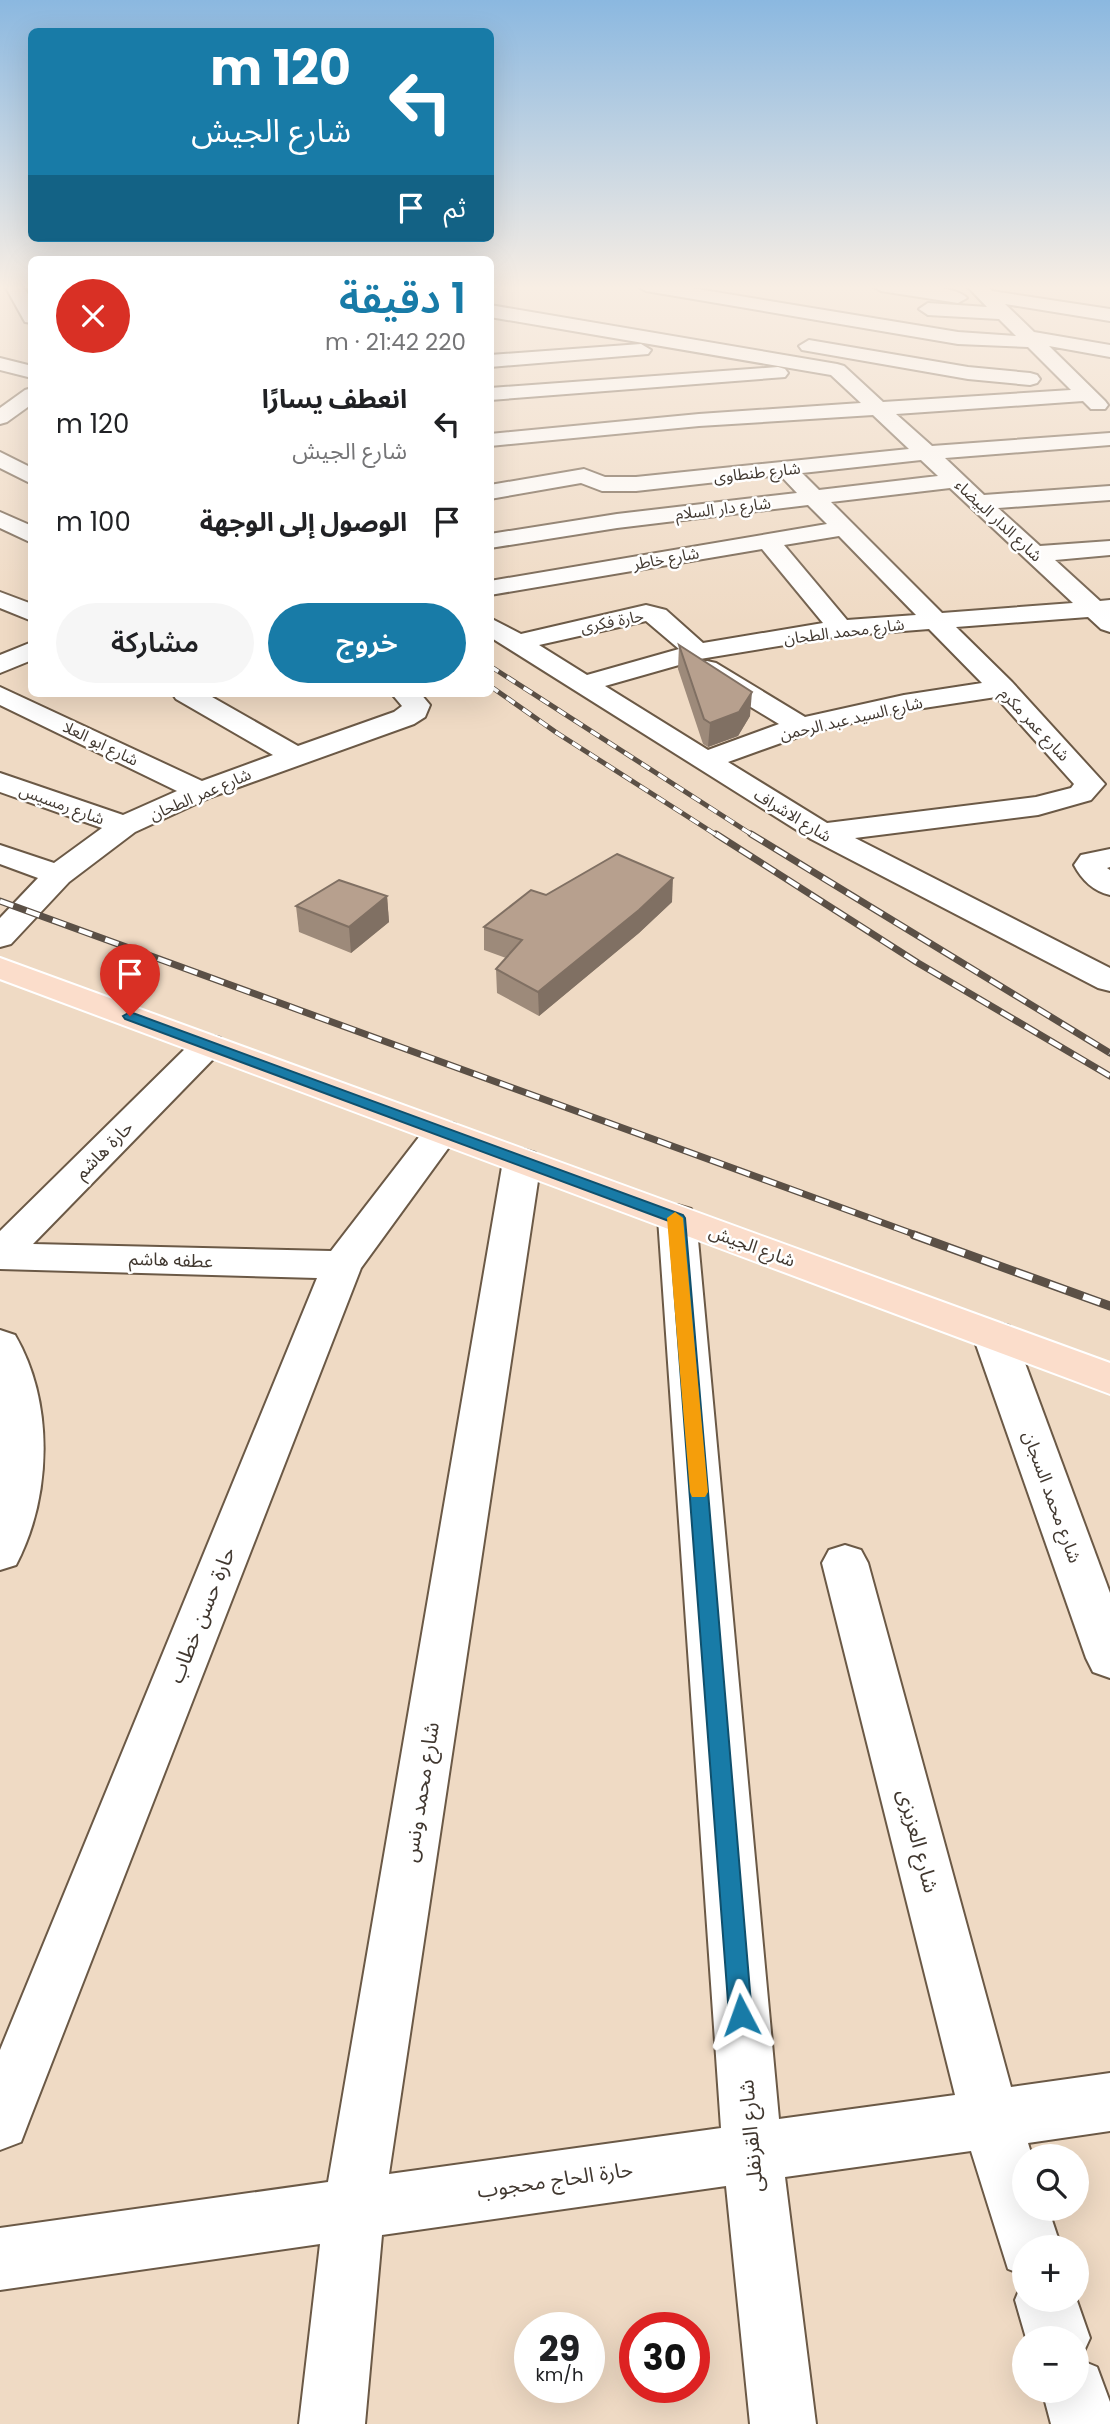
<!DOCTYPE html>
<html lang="ar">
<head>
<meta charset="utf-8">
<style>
	:root { --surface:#fff; --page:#f6f6f6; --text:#202124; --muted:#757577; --accent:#187ba7 }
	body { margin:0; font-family:Poppins,"Noto Sans Arabic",sans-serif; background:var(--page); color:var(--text); direction:rtl; height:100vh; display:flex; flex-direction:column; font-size:26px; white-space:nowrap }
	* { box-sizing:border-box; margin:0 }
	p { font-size:23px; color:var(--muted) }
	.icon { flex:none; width:38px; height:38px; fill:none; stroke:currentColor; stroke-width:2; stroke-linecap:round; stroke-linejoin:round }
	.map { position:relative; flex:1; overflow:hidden; direction:ltr }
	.drawer { position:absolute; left:28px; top:256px; width:466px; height:441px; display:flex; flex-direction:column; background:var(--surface); border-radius:10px; box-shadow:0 7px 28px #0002; direction:rtl }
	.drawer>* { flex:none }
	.banner { position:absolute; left:28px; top:28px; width:466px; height:214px; border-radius:10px; box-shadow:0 7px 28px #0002; direction:rtl; background:#187ba7; color:#fff; overflow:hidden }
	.controls { position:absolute; left:1012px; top:2144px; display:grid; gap:14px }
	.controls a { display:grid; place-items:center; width:77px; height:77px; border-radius:50%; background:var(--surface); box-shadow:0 7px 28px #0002; font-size:35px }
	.speed { position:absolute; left:514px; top:2312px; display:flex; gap:14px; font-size:35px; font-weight:700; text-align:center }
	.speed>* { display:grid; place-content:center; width:91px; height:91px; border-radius:50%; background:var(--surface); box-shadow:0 7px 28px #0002; line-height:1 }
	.speed small { font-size:18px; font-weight:400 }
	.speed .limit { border:10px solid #d22; background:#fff; color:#111 }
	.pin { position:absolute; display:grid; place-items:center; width:60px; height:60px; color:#fff; margin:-72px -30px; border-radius:50% 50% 50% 0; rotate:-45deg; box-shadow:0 0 7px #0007 }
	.pin .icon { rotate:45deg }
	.me { position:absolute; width:77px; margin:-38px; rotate:356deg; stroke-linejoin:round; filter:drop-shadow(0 0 5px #0008) }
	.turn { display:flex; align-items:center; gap:24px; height:147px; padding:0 28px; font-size:32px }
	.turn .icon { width:91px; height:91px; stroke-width:2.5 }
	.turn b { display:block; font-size:49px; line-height:60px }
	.then { display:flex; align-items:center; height:66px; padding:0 28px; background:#0003; gap:14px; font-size:26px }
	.round { display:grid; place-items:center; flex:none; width:74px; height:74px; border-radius:37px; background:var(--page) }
	.head { display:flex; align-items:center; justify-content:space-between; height:119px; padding:0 28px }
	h1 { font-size:42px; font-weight:600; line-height:52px; color:var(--accent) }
	.cta { display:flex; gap:14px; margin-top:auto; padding:14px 28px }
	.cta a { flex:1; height:80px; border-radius:42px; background:var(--accent); color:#fff; font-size:28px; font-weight:600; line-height:80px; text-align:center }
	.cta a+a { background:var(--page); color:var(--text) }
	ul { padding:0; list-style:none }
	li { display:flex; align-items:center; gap:21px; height:98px; padding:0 28px }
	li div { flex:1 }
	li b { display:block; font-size:26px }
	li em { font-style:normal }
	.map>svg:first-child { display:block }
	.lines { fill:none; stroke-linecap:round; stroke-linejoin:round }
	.minor-casing { stroke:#6b5946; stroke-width:4 }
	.major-casing { stroke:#fff; stroke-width:4 }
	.minor { fill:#fff; fill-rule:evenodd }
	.major { fill:#fbddcb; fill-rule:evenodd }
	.rail-far2-casing { stroke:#5b5046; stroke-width:5 }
	.rail-far1-casing { stroke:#5b5046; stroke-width:7 }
	.rail-casing { stroke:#5b5046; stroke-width:9 }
	.rail-far2 { stroke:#fff; stroke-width:3.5; stroke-dasharray:10; stroke-linecap:butt }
	.rail-far1 { stroke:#fff; stroke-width:4.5; stroke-dasharray:14; stroke-linecap:butt }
	.rail { stroke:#fff; stroke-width:6; stroke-dasharray:18; stroke-linecap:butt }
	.wall { fill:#9d8a7a }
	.shaded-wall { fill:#807063 }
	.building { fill:#b7a08e; stroke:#807063; stroke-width:2 }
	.route { fill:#187ba7; stroke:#10506d; stroke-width:2 }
	.slow { fill:#f59e0b }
	.labels { text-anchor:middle; stroke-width:5; stroke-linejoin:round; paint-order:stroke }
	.far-street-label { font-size:16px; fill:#413830; stroke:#fff }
	.street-label { font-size:18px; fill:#413830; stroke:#fff }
	.near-street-label { font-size:21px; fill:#413830; stroke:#fff }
</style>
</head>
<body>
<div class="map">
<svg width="1110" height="2424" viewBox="0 0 1110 2424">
	<rect width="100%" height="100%" fill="#efdac4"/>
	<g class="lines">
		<g class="minor-casing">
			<g id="minor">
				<polygon points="5,286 23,286 32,301 32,323 25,322"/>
				<path d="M637,286H679L958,332L1016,336L999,319L928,315L919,309L928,303L987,307L967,286H986L992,291L1110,309V321L1005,304L1034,332L1110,345V357L1049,346L1105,401L1108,405L1105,409H1091L1083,401L896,414L932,446L1110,433V445L945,458L984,495L1110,486V500L998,508L1040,546L1110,541V555L1055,560L1100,601L1110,600V632L1101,629L1088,617L956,627L1012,682L1105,784L1091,800L1038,815L855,838L1110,968V991L1098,988L811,839L490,637V618L521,634L646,605L666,610L703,643L823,623L762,549L490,595V581L827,524L808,505L617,528L490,548V534L617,514L797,493L780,475L636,491H602L581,483L490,499V485L584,469L605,477H636L909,449L873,415L699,426L490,446V434L699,414L861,403L831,375L490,317V305L837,364L844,366L883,402L1071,390L1028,347L958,344L646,291ZM921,460L938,476L819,490L802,473ZM950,488L1073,603L942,613L831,502ZM839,536L916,615L847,620L784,545ZM646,621L679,649L587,675L539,645ZM929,629L982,683L904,695L805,717L716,663L707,661L698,663L694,669L698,675L779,724L708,750L605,686L700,659L840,636ZM996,697L1074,784L1071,788L1036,797L827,823L728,762L809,733L904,711Z"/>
				<path d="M872,286C892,286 954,283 967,298L958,303L881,291Z"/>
				<polygon points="809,340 968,367 1030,373 1037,375 1040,379 1037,383 1030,385 968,379 802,350 799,346"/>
				<polygon points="641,344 651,350 648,354 490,367 490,355"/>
				<polygon points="0,358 32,366 32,378 0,370"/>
				<polygon points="778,367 785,369 788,373 785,377 490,400 490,388"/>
				<polygon points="32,388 32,404 7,422 0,424 0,408 25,390"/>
				<polygon points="0,452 32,468 32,484 0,468"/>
				<polygon points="0,512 32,526 32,543 0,528"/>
				<polygon points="0,592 32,604 32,621 0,608"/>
				<polygon points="32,642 32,660 0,673 0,655"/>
				<polygon points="0,687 202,781 273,755 176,699 172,693 205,693 298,746 394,712 402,706 391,693 420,693 430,705 425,717 414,724 211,797 135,832 69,882 11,944 0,947 0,918 38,878 0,864 0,845 54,863 102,828 0,792 0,773 123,815 177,791 0,705"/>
				<path d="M1110,849V867L1107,868L1110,870V895C1093,891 1082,880 1074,865L1081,855Z"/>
				<polygon points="208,1035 220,1038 225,1045 220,1052 33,1244 331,1251 429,1124 442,1121 455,1124 460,1132 361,1268 29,2121 21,2142 0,2150 0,2050 317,1278 0,1269 0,1231 196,1038"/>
				<polygon points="522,1149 535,1153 541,1161 389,2174 721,2128 658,1218 663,1209 677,1205 691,1209 696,1218 779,2119 955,2095 822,1563 829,1550 845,1545 861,1550 868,1563 1011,2087 1110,2073 1110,2131 1028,2143 1032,2156 1024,2156 1024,2208 1048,2208 1061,2247 1024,2247 1024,2275 1008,2269 971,2151 785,2177 816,2424 750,2424 726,2186 382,2235 365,2424 299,2424 320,2244 0,2290 0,2228 328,2182 503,1161 509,1153"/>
				<polygon points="994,1322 1009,1326 1015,1336 1110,1593 1110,1678 1093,1672 1086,1658 973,1336 979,1326"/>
				<path d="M0,1330L15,1335C54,1402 52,1496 16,1565L0,1570Z"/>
				<polygon points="1024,2278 1024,2300 1076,2298 1090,2338 1080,2360 1097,2367 1110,2402 1110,2424 1051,2424 1042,2390 1076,2390 1076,2338 1026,2338 1015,2300"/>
			</g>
		</g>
		<g class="major-casing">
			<polygon id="major" points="0,958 1110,1363 1110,1394 0,979"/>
		</g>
		<use href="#minor" class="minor"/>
		<use href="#major" class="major"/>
		<g class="rail-far2-casing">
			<g id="rail-far2">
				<polyline points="490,666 754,836"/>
				<polyline points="490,686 557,733 718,836"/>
			</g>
		</g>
		<g class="rail-far1-casing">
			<g id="rail-far1">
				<polyline points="716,834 918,963 1110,1076"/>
				<polyline points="751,834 1110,1053"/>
				<polyline points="0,901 919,1236"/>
			</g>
		</g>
		<g class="rail-casing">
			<polyline id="rail" points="914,1235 1110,1306"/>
		</g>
		<use href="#rail-far2" class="rail-far2"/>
		<use href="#rail-far1" class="rail-far1"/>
		<use href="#rail" class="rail"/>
	</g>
	<g class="wall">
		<polygon points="679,645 750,716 738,736 708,747 703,744 678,669"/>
		<polygon points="387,896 389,922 351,953 299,932 296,906"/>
		<polygon points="672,902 639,933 539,1016 497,993 496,969 506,958 484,950 484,927"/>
	</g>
	<g class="shaded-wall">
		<polygon points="752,692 750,716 738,736 708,747 710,723"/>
		<polygon points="673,878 672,902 639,933 539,1016 538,992"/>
		<polygon points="387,896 389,922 351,953 349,927"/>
	</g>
	<g class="building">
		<polygon points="679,645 752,692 739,712 710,723 704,719"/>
		<polygon points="617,854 673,878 639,910 538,992 496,969 522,940 484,927 531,890 546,895"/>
		<polygon points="339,880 387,896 349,927 296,906"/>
	</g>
	<linearGradient id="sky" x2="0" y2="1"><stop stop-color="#8bb8e0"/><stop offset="0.46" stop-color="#f8eee4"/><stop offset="1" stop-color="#f8eee4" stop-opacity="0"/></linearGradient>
	<rect width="1110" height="625" fill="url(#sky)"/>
	<polygon class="route" points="130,1012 683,1215 685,1218 752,2015 749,2023 741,2026 733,2023 729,2015 669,1221 125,1019 123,1016"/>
	<polygon class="slow" points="675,1212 683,1218 708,1492 705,1497 692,1497 690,1492 667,1218"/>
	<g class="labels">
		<g class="far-street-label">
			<text transform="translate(757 472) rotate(-6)" y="6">شارع طنطاوى</text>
			<text transform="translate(723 508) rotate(-7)" y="6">شارع دار السلام</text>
			<text transform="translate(999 520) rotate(43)" y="6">شارع الدار البيضاء</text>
			<text transform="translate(666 558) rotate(-10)" y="6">شارع خاطر</text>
			<text transform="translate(612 621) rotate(-11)" y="6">حارة فكرى</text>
			<text transform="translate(844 631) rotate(-7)" y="6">شارع محمد الطحان</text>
			<text transform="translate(851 718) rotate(-13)" y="6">شارع السيد عبد الرحمن</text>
			<text transform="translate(1035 724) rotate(47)" y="6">شارع عمر مكرم</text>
			<text transform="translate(101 743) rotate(26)" y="6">شارع ابو العلا</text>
			<text transform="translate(200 794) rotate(-23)" y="6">شارع عمر الطحان</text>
			<text transform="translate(62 804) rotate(20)" y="6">شارع رمسيس</text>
			<text transform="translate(793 815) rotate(31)" y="6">شارع الاشراف</text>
		</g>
		<g class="street-label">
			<text transform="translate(104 1150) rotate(-45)" y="6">حارة هاشم</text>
			<text transform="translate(752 1246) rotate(20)" y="6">شارع الجيش</text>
			<text transform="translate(171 1260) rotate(2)" y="6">عطفه هاشم</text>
			<text transform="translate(1052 1497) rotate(70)" y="6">شارع محمد السجان</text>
		</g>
		<g class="near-street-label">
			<text transform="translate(202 1615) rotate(-68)" y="7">حارة حسن خطاب</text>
			<text transform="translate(421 1792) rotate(-81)" y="7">شارع محمد ونس</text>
			<text transform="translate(918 1841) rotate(75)" y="7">شارع العزيزى</text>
			<text transform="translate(751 2136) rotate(-95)" y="7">شارع القرنفلى</text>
			<text transform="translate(555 2180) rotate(-8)" y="7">حارة الحاج محجوب</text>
		</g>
	</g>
</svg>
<div class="controls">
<a><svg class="icon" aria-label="search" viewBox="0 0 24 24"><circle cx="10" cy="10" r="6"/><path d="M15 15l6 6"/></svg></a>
<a>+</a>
<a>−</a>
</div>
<div class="speed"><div>29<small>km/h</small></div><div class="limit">30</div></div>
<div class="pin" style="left:130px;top:1016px;background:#d93025"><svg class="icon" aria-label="arrive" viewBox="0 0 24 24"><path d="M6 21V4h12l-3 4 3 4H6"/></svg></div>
<svg class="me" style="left:741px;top:2015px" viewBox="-20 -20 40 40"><path d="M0-17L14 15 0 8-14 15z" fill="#187ba7" stroke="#fff" stroke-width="4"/></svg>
<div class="banner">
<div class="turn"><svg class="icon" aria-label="left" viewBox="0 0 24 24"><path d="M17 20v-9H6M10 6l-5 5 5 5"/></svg><div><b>120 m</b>شارع الجيش</div></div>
<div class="then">ثم<svg class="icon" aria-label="arrive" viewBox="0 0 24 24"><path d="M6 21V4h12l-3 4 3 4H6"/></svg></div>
</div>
<section class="drawer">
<div class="head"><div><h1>1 دقيقة</h1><p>220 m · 21:42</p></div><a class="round" style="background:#d93025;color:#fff"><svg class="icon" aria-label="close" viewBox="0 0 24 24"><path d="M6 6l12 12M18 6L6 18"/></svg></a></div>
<ul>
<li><svg class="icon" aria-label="left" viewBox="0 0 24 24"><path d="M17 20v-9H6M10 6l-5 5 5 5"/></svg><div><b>انعطف يسارًا</b><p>شارع الجيش</p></div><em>120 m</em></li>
<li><svg class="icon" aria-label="arrive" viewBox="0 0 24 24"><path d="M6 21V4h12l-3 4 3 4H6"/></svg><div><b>الوصول إلى الوجهة</b></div><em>100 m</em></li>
</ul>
<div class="cta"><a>خروج</a><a>مشاركة</a></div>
</section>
</div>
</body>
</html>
